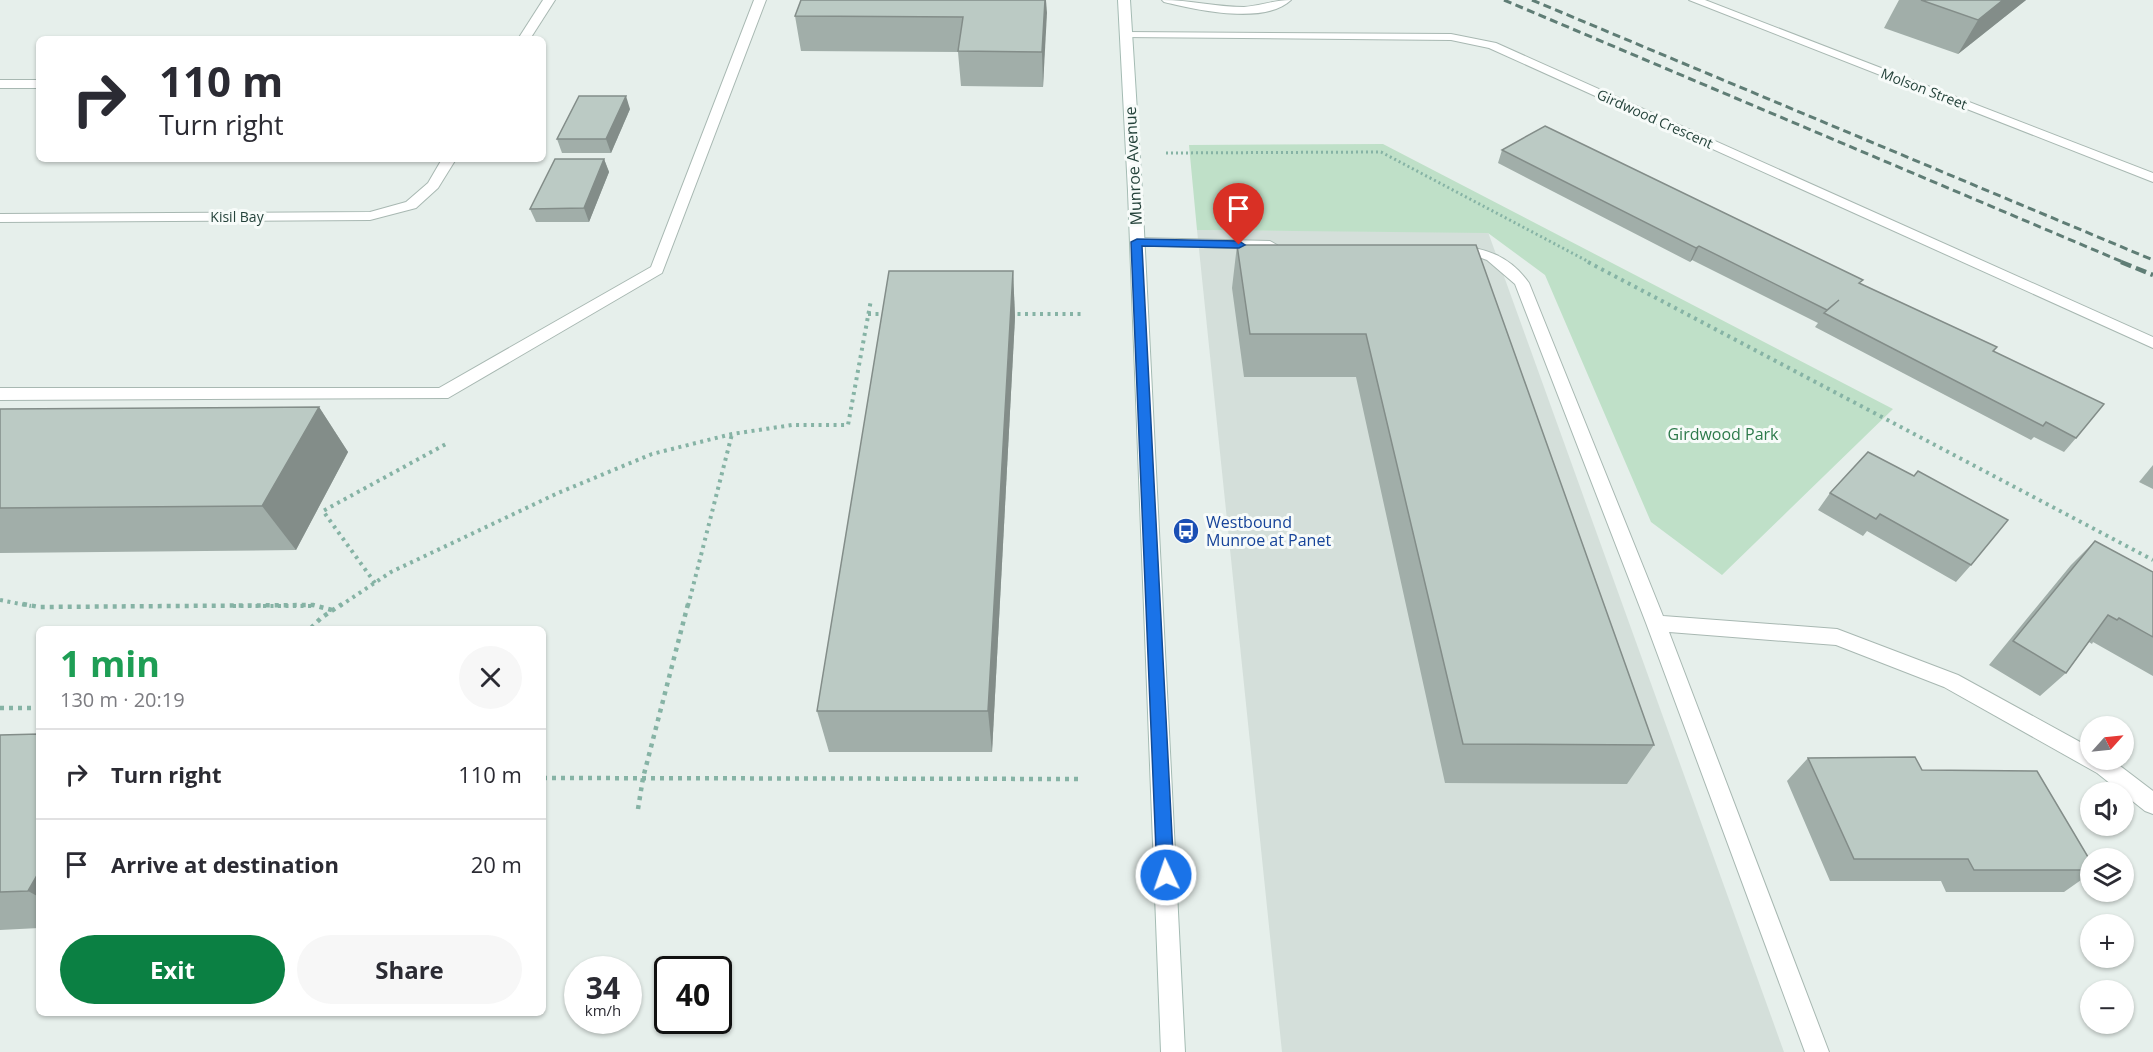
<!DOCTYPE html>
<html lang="en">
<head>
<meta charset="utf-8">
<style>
	:root { --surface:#fff; --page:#f7f7f7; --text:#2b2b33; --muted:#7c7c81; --line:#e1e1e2; --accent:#0b8043 }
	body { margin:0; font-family:"Open Sans",sans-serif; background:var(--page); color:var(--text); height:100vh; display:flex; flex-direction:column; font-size:22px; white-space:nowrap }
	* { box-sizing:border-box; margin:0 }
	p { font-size:20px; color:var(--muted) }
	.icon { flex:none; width:33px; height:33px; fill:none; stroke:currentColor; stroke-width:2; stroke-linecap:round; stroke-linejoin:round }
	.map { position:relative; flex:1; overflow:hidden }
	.drawer { position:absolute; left:36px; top:626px; width:510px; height:390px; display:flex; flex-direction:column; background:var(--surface); border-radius:9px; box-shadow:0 2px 4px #0004 }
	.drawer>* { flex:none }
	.top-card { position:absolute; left:36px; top:36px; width:510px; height:126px; border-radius:9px; box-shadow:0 2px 4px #0004; background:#fff; color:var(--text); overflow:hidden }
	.needle { width:39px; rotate:63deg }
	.tools { position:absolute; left:2080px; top:716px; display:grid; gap:12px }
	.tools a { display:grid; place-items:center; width:54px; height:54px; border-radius:50%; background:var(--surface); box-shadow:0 2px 4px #0004; font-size:30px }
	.speed { position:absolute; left:564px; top:956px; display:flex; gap:12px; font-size:30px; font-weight:700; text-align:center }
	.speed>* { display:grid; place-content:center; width:78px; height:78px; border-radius:50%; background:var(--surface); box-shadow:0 2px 4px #0004; line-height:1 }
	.speed small { font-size:15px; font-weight:400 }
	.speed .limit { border:3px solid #111; border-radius:9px; background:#fff; color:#111 }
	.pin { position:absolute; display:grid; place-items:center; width:51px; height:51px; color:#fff; margin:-62px -26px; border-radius:50% 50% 50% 0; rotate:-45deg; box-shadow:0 0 6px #0007 }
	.pin .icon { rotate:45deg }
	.me { position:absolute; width:66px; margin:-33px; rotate:357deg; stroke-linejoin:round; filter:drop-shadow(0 0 4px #0008) }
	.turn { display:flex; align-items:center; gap:21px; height:126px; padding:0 24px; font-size:27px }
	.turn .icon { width:78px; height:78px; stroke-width:2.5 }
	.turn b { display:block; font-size:42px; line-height:51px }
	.round { display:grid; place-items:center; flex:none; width:63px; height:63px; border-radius:32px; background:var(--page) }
	.headline { display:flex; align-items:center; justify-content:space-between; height:102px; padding:0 24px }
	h1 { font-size:36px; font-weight:700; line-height:45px; color:#1e9e55 }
	.action { display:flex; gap:12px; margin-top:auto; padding:12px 24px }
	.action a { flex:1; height:69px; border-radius:36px; background:var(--accent); color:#fff; font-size:24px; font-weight:700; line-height:69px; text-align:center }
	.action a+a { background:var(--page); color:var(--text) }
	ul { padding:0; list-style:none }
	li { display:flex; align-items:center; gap:18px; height:90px; padding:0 24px; border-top:2px solid var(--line) }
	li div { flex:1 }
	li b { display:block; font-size:22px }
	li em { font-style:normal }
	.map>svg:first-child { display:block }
	.built { fill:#d4dfda }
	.green { fill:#bfe0c8 }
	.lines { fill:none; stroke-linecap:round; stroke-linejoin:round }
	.lane-casing { stroke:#a8b8b2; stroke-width:2 }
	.street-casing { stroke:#a8b8b2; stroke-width:2 }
	.secondary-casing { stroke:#a4bbb3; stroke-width:2 }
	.path-far2 { stroke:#86b3a5; stroke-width:3; stroke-dasharray:2 3; stroke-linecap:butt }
	.path-far1 { stroke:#86b3a5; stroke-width:4; stroke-dasharray:3 4.5; stroke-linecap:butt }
	.path { stroke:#86b3a5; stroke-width:4.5; stroke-dasharray:4 5; stroke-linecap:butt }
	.lane { fill:#fff; fill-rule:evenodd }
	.street { fill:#fff; fill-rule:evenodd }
	.secondary { fill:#fff; fill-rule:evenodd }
	.rail-far1 { stroke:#5f7d75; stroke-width:3; stroke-dasharray:8 4.5; stroke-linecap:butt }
	.rail { stroke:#5f7d75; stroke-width:4.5; stroke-dasharray:11 5; stroke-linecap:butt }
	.wall { fill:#a1aea9 }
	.shaded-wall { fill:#838d89 }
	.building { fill:#bbcac4; stroke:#838d89; stroke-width:1.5 }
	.route { fill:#1a73e8; stroke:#114b97; stroke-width:1.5 }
	.labels { text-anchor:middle; stroke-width:6; stroke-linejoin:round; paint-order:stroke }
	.far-street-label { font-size:14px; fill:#24423a; stroke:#f7fbf9 }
	.street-label { font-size:16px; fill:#24423a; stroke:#f7fbf9 }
	.park-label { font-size:16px; fill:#2d7a4b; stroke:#f7fbf9 }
	.transit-label { font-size:16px; fill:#164399; stroke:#f7fbf9; text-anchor:start }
</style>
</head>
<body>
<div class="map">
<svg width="2153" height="1052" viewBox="0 0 2153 1052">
	<rect width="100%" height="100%" fill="#e6efeb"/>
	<polygon class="built" points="1197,230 1488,232 1784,1052 1282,1052"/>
	<polygon class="green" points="1383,144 1893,409 1722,575 1651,522 1545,275 1488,233 1197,230 1189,145"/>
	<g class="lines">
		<g class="lane-casing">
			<g id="lane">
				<polygon points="754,0 766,0 662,273 448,398 0,400 0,388 439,388 651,267"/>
				<path d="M1162,0C1190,0 1216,7 1244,7C1260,6 1274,0 1291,0C1265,25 1196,10 1164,2Z"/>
				<rect x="0" y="80" width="39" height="8"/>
				<polygon points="1137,238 1270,241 1277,245 1270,249 1132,245 1130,242"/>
				<path d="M1453,246C1485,247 1510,256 1529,283L1663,616L1837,629L1958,675L2091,748V759H2111L2153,791V814L2145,811L2097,773L1944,687L1836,645L1669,632L1829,1052H1805L1646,623L1515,284L1487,260L1476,256L1448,253L1446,250L1448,247Z"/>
			</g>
		</g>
		<g class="street-casing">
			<g id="street">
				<polygon points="543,0 555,0 530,39 518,39"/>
				<polygon points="1689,0 1705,0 2153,173 2153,182"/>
				<polygon points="1126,32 1451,34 1496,43 2153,337 2153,348 1489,48 1451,40 1122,37 1120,35"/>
				<polygon points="442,159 456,159 438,188 416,208 370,220 0,222 0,214 370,212 406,202 428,183"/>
			</g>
		</g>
		<g class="secondary-casing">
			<polygon id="secondary" points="1118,0 1130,0 1142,191 1185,1052 1161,1052 1128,191"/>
		</g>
		<polyline class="path-far2" points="1166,153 1381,152 1591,263"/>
		<g class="path-far1">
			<polyline points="1588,262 2153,560"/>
			<polyline points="868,314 886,314"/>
			<polyline points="1010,314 1081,314"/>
			<polyline points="375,583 323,511 446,444"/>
			<polyline points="0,600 31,606"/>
			<polyline points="233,606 315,606"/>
			<polyline points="340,606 391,572 558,493 652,454 732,434 792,425 848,425 871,300"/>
			<polyline points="688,606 732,434"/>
		</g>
		<g class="path">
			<polyline points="23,604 39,607 313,605 332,610"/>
			<polyline points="311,628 321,618 342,604"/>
			<polyline points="0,708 39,708"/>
			<polyline points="543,778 1082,779"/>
			<polyline points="638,809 643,778 688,604"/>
		</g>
		<use href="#lane" class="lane"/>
		<use href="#street" class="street"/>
		<use href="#secondary" class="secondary"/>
		<g class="rail-far1">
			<polyline points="1504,0 2125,263"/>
			<polyline points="1532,0 2153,260"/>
		</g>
		<polyline class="rail" points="2121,262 2153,275"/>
	</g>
	<g class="wall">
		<polygon points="801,0 1046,0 1043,87 961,86 958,52 801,51 795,16"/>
		<polygon points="1899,0 2026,0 1958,54 1884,28"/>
		<polygon points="630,109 611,153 562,153 557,139"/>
		<polygon points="1502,150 1861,284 1997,347 1994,351 2076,438 2064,452 2034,437 2031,440 1815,327 1818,323 1692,260 1690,262 1498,163"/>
		<polygon points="604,159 609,172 589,222 536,222 530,209"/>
		<polygon points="1237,245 1476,245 1654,745 1627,784 1445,783 1356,377 1244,377 1232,288"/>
		<polygon points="1013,271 1015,317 992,752 829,752 817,711"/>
		<polygon points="319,407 348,452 296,550 0,553 0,409"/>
		<polygon points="1868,452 1971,565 1956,582 1867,531 1863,536 1818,510 1830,493"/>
		<polygon points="2153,465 2153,489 2139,482"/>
		<polygon points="2095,541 2153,572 2153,676 2093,642 2092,644 2089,642 2066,673 2040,696 1989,665 2071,565"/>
		<polygon points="39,734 39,928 0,930 0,735"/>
		<polygon points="1808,758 1922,770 2091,862 2091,873 2064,892 1946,892 1941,881 1830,881 1787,781"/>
	</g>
	<g class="shaded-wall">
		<polygon points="1045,0 1046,0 1047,13 1043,87 1042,52"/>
		<polygon points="2003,0 2026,0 1958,54 1978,20"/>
		<polygon points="626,96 630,109 611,153 606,139"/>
		<polygon points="604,159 609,172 589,222 584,208"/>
		<polygon points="1699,246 1692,260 1690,262 1696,248"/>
		<polygon points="1013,271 1015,317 992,752 988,711"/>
		<polygon points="319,407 348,452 296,550 262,506"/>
		<polygon points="39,872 39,897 28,891"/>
	</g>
	<g class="building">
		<polygon points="801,0 1045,0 1042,52 958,51 963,17 795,16"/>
		<polygon points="1921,0 2003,0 1978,20"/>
		<polygon points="579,96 626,96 606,139 557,139"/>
		<polygon points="1545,126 1863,280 1859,283 1997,347 1993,351 2104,404 2076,438 2046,422 2043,426 1824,313 1839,300 1827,310 1699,246 1696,248 1502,150"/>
		<polygon points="555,159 604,159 584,208 530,209"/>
		<polygon points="1237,245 1476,245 1654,745 1463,744 1366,334 1250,334"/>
		<polygon points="889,271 1013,271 988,711 817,711"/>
		<polygon points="319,407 262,506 0,508 0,409"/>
		<polygon points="1868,452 1914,476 1918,471 2008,520 1971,565 1880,514 1876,519 1830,493"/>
		<polygon points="2095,541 2153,572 2153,637 2119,618 2117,620 2108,615 2066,673 2013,641"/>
		<polygon points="39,734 39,872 28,891 0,892 0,735"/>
		<polygon points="1915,757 1922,770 2037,771 2091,862 2091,870 1974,870 1968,859 1854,859 1808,758"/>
	</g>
	<polygon class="route" points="1137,239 1239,241 1245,245 1239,248 1142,246 1174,875 1172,881 1166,883 1159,881 1157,875 1131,242"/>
	<defs>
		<g id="bus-disc" transform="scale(1.35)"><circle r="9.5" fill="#1a4fb4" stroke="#f7fbf9"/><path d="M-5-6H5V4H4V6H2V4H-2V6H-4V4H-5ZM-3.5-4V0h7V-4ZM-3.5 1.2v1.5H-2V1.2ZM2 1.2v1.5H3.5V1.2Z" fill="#fff"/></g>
	</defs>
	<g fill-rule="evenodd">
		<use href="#bus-disc" x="1186" y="531"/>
	</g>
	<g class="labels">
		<g class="far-street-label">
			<text transform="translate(1924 89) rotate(21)" y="5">Molson Street</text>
			<text transform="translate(1655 119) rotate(24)" y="5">Girdwood Crescent</text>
			<text x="237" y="222">Kisil Bay</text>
		</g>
		<g class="street-label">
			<text transform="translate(1133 166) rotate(-93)" y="6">Munroe Avenue</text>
		</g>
		<g class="park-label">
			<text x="1723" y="440">Girdwood Park</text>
		</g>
		<g class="transit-label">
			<text x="1206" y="528">Westbound<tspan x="1206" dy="18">Munroe at Panet</tspan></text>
		</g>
	</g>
</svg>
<div class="tools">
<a><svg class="needle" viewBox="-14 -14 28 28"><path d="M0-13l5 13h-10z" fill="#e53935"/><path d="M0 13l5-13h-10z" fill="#7c7c81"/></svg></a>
<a><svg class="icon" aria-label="sound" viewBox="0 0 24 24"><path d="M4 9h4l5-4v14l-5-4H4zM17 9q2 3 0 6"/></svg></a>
<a><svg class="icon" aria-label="layers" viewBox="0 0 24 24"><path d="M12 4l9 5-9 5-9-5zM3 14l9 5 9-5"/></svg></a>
<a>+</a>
<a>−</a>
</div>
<div class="speed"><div>34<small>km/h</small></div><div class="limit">40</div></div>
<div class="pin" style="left:1239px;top:245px;background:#d93025"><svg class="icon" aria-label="arrive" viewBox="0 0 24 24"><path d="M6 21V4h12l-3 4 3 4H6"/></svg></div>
<svg class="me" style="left:1166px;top:875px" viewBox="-20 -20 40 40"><circle r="17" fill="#1a73e8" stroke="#fff" stroke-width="3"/><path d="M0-11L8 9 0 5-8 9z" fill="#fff"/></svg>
<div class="top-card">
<div class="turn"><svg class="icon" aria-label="right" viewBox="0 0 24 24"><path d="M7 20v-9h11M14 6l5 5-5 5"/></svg><div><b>110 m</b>Turn right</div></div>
</div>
<section class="drawer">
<div class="headline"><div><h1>1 min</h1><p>130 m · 20:19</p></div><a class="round"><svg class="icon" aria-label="close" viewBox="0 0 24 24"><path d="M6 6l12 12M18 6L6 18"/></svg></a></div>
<ul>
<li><svg class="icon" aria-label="right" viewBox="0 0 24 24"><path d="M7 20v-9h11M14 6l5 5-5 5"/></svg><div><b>Turn right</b></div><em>110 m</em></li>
<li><svg class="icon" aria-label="arrive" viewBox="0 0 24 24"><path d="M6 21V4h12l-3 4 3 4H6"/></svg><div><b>Arrive at destination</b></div><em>20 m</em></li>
</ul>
<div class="action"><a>Exit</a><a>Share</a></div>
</section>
</div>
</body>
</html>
